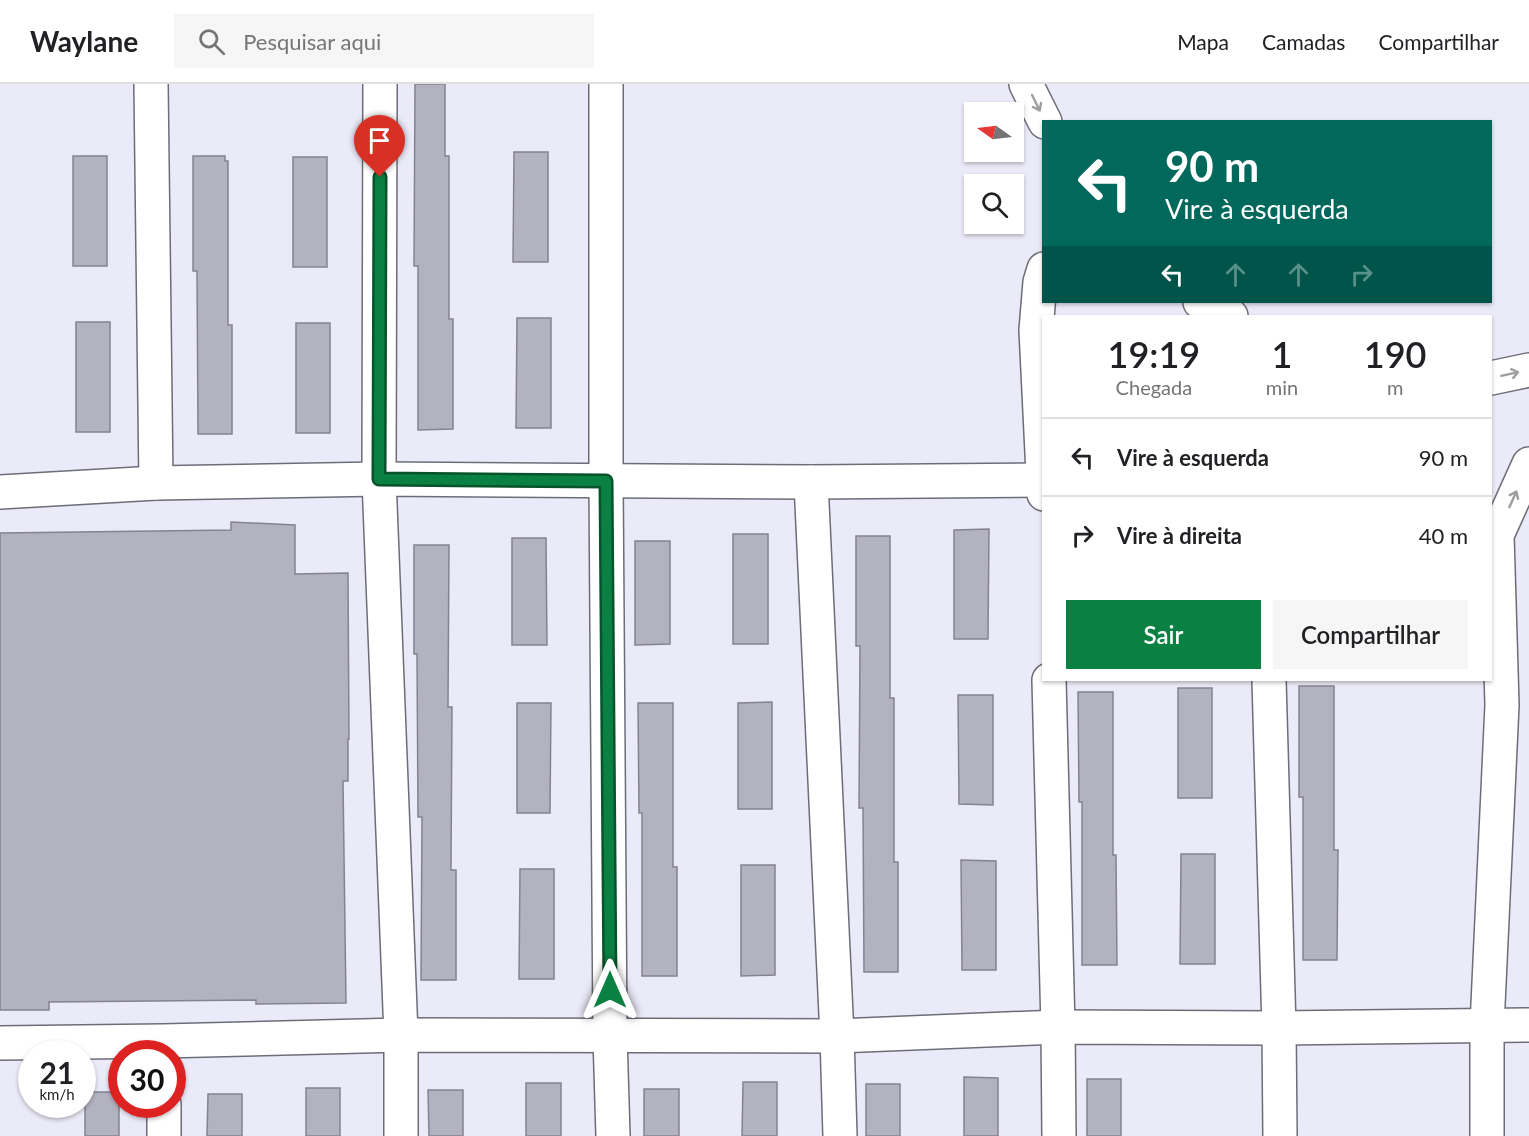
<!DOCTYPE html>
<html lang="pt">
<head>
<meta charset="utf-8">
<style>
	:root { --surface:#fff; --page:#f6f6f6; --text:#202124; --muted:#757577; --line:#e0e0e0; --accent:#0b8043 }
	body { margin:0; font-family:Lato,sans-serif; background:var(--page); color:var(--text); height:100vh; display:flex; flex-direction:column; font-size:22px; white-space:nowrap }
	* { box-sizing:border-box; margin:0 }
	p { font-size:20px; color:var(--muted) }
	.icon { flex:none; width:33px; height:33px; fill:none; stroke:currentColor; stroke-width:2; stroke-linecap:round; stroke-linejoin:round }
	.map { position:relative; flex:1; overflow:hidden }
	.panel { position:absolute; left:1042px; top:231px; width:450px; height:366px; display:flex; flex-direction:column; background:var(--surface); border-radius:0px; box-shadow:0 2px 4px #0004 }
	.panel>* { flex:none }
	.banner { position:absolute; left:1042px; top:36px; width:450px; height:183px; border-radius:0px; box-shadow:0 2px 4px #0004; background:#00695c; color:#fff; overflow:hidden }
	.needle { width:39px; rotate:284deg }
	.controls { position:absolute; left:964px; top:18px; display:grid; gap:12px }
	.controls a { display:grid; place-items:center; width:60px; height:60px; border-radius:0px; background:var(--surface); box-shadow:0 2px 4px #0004; font-size:30px }
	.speed { position:absolute; left:18px; top:956px; display:flex; gap:12px; font-size:30px; font-weight:700; text-align:center }
	.speed>* { display:grid; place-content:center; width:78px; height:78px; border-radius:50%; background:var(--surface); box-shadow:0 2px 4px #0004; line-height:1 }
	.speed small { font-size:15px; font-weight:400 }
	.speed .limit { border:9px solid #d22; background:#fff; color:#111 }
	.pin { position:absolute; display:grid; place-items:center; width:51px; height:51px; color:#fff; margin:-62px -26px; border-radius:50% 50% 50% 0; rotate:-45deg; box-shadow:0 0 6px #0007 }
	.pin .icon { rotate:45deg }
	.me { position:absolute; width:66px; margin:-33px; rotate:0deg; stroke-linejoin:round; filter:drop-shadow(0 0 4px #0008) }
	.turn { display:flex; align-items:center; gap:21px; height:126px; padding:0 24px; font-size:27px }
	.turn .icon { width:78px; height:78px; stroke-width:2.5 }
	.turn b { display:block; font-size:42px; line-height:51px }
	.lanes { display:flex; align-items:center; height:57px; padding:0 24px; background:#0003; justify-content:center; gap:30px; direction:ltr }
	.lanes .off { opacity:.35 }
	.eta { display:flex; justify-content:space-evenly; align-items:center; height:102px; text-align:center }
	.eta b { font-size:36px; font-weight:600; line-height:42px }
	.action { display:flex; gap:12px; margin-top:auto; padding:12px 24px }
	.action a { flex:1; height:69px; border-radius:0px; background:var(--accent); color:#fff; font-size:24px; font-weight:600; line-height:69px; text-align:center }
	.action a+a { background:var(--page); color:var(--text) }
	ul { padding:0; list-style:none }
	li { display:flex; align-items:center; gap:18px; height:78px; padding:0 24px; border-top:2px solid var(--line) }
	li div { flex:1 }
	li b { display:block; font-size:22px }
	li em { font-style:normal }
	header { display:flex; align-items:center; gap:36px; box-sizing:border-box; height:84px; padding:0 30px; background:var(--surface); border-bottom:2px solid var(--line) }
	header strong { font-size:28px }
	nav { display:flex; gap:33px; margin-inline-start:auto; font-size:21px }
	.search { width:420px; height:54px; background:var(--page); display:flex; align-items:center; gap:15px; box-sizing:border-box; padding:0 21px; border-radius:0px; color:var(--muted); font-size:22px }
	.map>svg:first-child { display:block }
	.building { fill:#b3b2bf; stroke:#84838f; stroke-width:1.5 }
	.lines { fill:none; stroke-linecap:round; stroke-linejoin:round }
	.minor-casing { stroke:#6d6d78; stroke-width:36 }
	.minor { stroke:#fff; stroke-width:33 }
	.oneway { stroke:#9e9ea0 }
	.route-casing { stroke:#07532c; stroke-width:15 }
	.route { stroke:#0b8043; stroke-width:10 }
</style>
</head>
<body>
<header>
<strong>Waylane</strong>
<div class="search"><svg class="icon" aria-label="search" viewBox="0 0 24 24"><circle cx="10" cy="10" r="6"/><path d="M15 15l6 6"/></svg>Pesquisar aqui</div>
<nav><a>Mapa</a><a>Camadas</a><a>Compartilhar</a></nav>
</header>
<div class="map">
<svg width="1529" height="1052" viewBox="0 0 1529 1052">
	<rect width="100%" height="100%" fill="#ebeaf8"/>
	<g class="building">
		<polygon points="415,0 445,0 445,72 449,72 449,235 453,235 453,345 418,346 418,182 414,182"/>
		<polygon points="514,68 548,68 548,178 513,178"/>
		<rect x="73" y="72" width="34" height="110"/>
		<polygon points="193,72 225,72 225,77 228,77 228,241 232,241 232,350 198,350 197,187 193,187"/>
		<rect x="293" y="73" width="34" height="110"/>
		<polygon points="517,234 551,234 551,344 516,344"/>
		<rect x="76" y="238" width="34" height="110"/>
		<rect x="296" y="239" width="34" height="110"/>
		<polygon points="231,438 295,441 295,490 348,489 349,655 348,655 348,697 343,697 346,919 256,920 256,916 49,918 49,926 0,926 0,449 231,446"/>
		<polygon points="989,445 988,555 954,555 954,446"/>
		<rect x="733" y="450" width="35" height="110"/>
		<polygon points="856,452 890,452 890,614 894,614 894,778 898,778 898,888 864,888 863,724 859,724 860,562 856,562"/>
		<polygon points="512,454 546,454 547,561 512,561"/>
		<polygon points="635,457 670,457 670,560 635,561"/>
		<polygon points="414,461 449,461 448,623 452,623 451,786 456,786 456,896 421,896 422,733 418,733 417,570 414,570"/>
		<polygon points="1299,602 1334,602 1334,766 1338,766 1337,876 1303,876 1303,713 1299,713"/>
		<rect x="1178" y="604" width="34" height="110"/>
		<polygon points="1078,608 1113,608 1113,771 1116,771 1117,881 1082,881 1082,718 1079,718"/>
		<polygon points="958,611 993,611 993,721 959,720"/>
		<polygon points="772,618 772,725 738,725 738,619"/>
		<polygon points="517,619 551,619 550,729 517,729"/>
		<polygon points="638,619 673,619 673,783 677,783 677,892 642,892 642,729 639,729"/>
		<polygon points="1181,770 1215,770 1215,880 1180,880"/>
		<polygon points="961,776 996,777 996,886 962,886"/>
		<polygon points="741,781 775,781 775,891 741,892"/>
		<polygon points="520,785 554,785 554,895 519,895"/>
		<polygon points="964,993 998,994 998,1052 964,1052"/>
		<rect x="1087" y="995" width="34" height="57"/>
		<polygon points="743,998 777,998 777,1052 742,1052"/>
		<rect x="526" y="999" width="35" height="53"/>
		<rect x="866" y="1000" width="34" height="52"/>
		<rect x="306" y="1004" width="34" height="48"/>
		<rect x="644" y="1005" width="35" height="47"/>
		<polygon points="428,1006 463,1006 463,1052 429,1052"/>
		<rect x="85" y="1008" width="34" height="44"/>
		<polygon points="208,1010 242,1010 242,1052 207,1052"/>
	</g>
	<g class="lines">
		<g class="minor-casing">
			<g id="minor">
				<polyline points="151,0 156,399"/>
				<polyline points="380,0 379,395 401,951 401,1052"/>
				<polyline points="606,0 606,397 610,952 613,1052"/>
				<polyline points="1026,0 1045,38"/>
				<polyline points="1044,185 1040,198 1036,246 1044,410"/>
				<polyline points="1200,218 1231,232"/>
				<polyline points="1491,294 1529,286"/>
				<polyline points="811,398 837,952 840,1052"/>
				<polyline points="0,408 156,399 379,395 811,398 1044,396"/>
				<polyline points="1049,596 1058,943 1059,1052"/>
				<polyline points="1269,596 1279,944 1280,1052"/>
				<polyline points="0,959 163,957 401,951 837,952 1058,943 1279,944 1529,941"/>
				<polyline points="164,1020 164,1052"/>
				<polyline points="1487,1052 1487,942 1502,621 1497,451 1529,380"/>
			</g>
		</g>
		<use href="#minor" class="minor"/>
	</g>
	<defs><path id="oneway-shaft" d="M-6 0H5M1.5-3L5.5 0L1.5 3" fill="none" stroke-width="1.6" stroke-linecap="round" stroke-linejoin="round" transform="scale(1.5)"/></defs>
	<g class="oneway">
		<use href="#oneway-shaft" transform="translate(1036 19) rotate(64)"/>
		<use href="#oneway-shaft" transform="translate(1510 290) rotate(-12)"/>
		<use href="#oneway-shaft" transform="translate(1513 415) rotate(-66)"/>
	</g>
	<g class="lines">
		<g class="route-casing">
			<polyline id="route" points="380,93 379,395 606,397 610,906"/>
		</g>
		<use href="#route" class="route"/>
	</g>
</svg>
<div class="controls">
<a><svg class="needle" viewBox="-14 -14 28 28"><path d="M0-13l5 13h-10z" fill="#e53935"/><path d="M0 13l5-13h-10z" fill="#757577"/></svg></a>
<a><svg class="icon" aria-label="search" viewBox="0 0 24 24"><circle cx="10" cy="10" r="6"/><path d="M15 15l6 6"/></svg></a>
</div>
<div class="speed"><div>21<small>km/h</small></div><div class="limit">30</div></div>
<div class="pin" style="left:380px;top:93px;background:#d93025"><svg class="icon" aria-label="arrive" viewBox="0 0 24 24"><path d="M6 21V4h12l-3 4 3 4H6"/></svg></div>
<svg class="me" style="left:610px;top:906px" viewBox="-20 -20 40 40"><path d="M0-17L14 15 0 8-14 15z" fill="#0b8043" stroke="#fff" stroke-width="4"/></svg>
<div class="banner">
<div class="turn"><svg class="icon" aria-label="left" viewBox="0 0 24 24"><path d="M17 20v-9H6M10 6l-5 5 5 5"/></svg><div><b>90 m</b>Vire à esquerda</div></div>
<div class="lanes"><svg class="icon" aria-label="left" viewBox="0 0 24 24"><path d="M17 20v-9H6M10 6l-5 5 5 5"/></svg><svg class="icon off" aria-label="ahead" viewBox="0 0 24 24"><path d="M12 20V5M6 11l6-6 6 6"/></svg><svg class="icon off" aria-label="ahead" viewBox="0 0 24 24"><path d="M12 20V5M6 11l6-6 6 6"/></svg><svg class="icon off" aria-label="right" viewBox="0 0 24 24"><path d="M7 20v-9h11M14 6l5 5-5 5"/></svg></div>
</div>
<section class="panel">
<div class="eta">
<div><b>19:19</b><p>Chegada</p></div>
<div><b>1</b><p>min</p></div>
<div><b>190</b><p>m</p></div>
</div>
<ul>
<li><svg class="icon" aria-label="left" viewBox="0 0 24 24"><path d="M17 20v-9H6M10 6l-5 5 5 5"/></svg><div><b>Vire à esquerda</b></div><em>90 m</em></li>
<li><svg class="icon" aria-label="right" viewBox="0 0 24 24"><path d="M7 20v-9h11M14 6l5 5-5 5"/></svg><div><b>Vire à direita</b></div><em>40 m</em></li>
</ul>
<div class="action"><a>Sair</a><a>Compartilhar</a></div>
</section>
</div>
</body>
</html>
